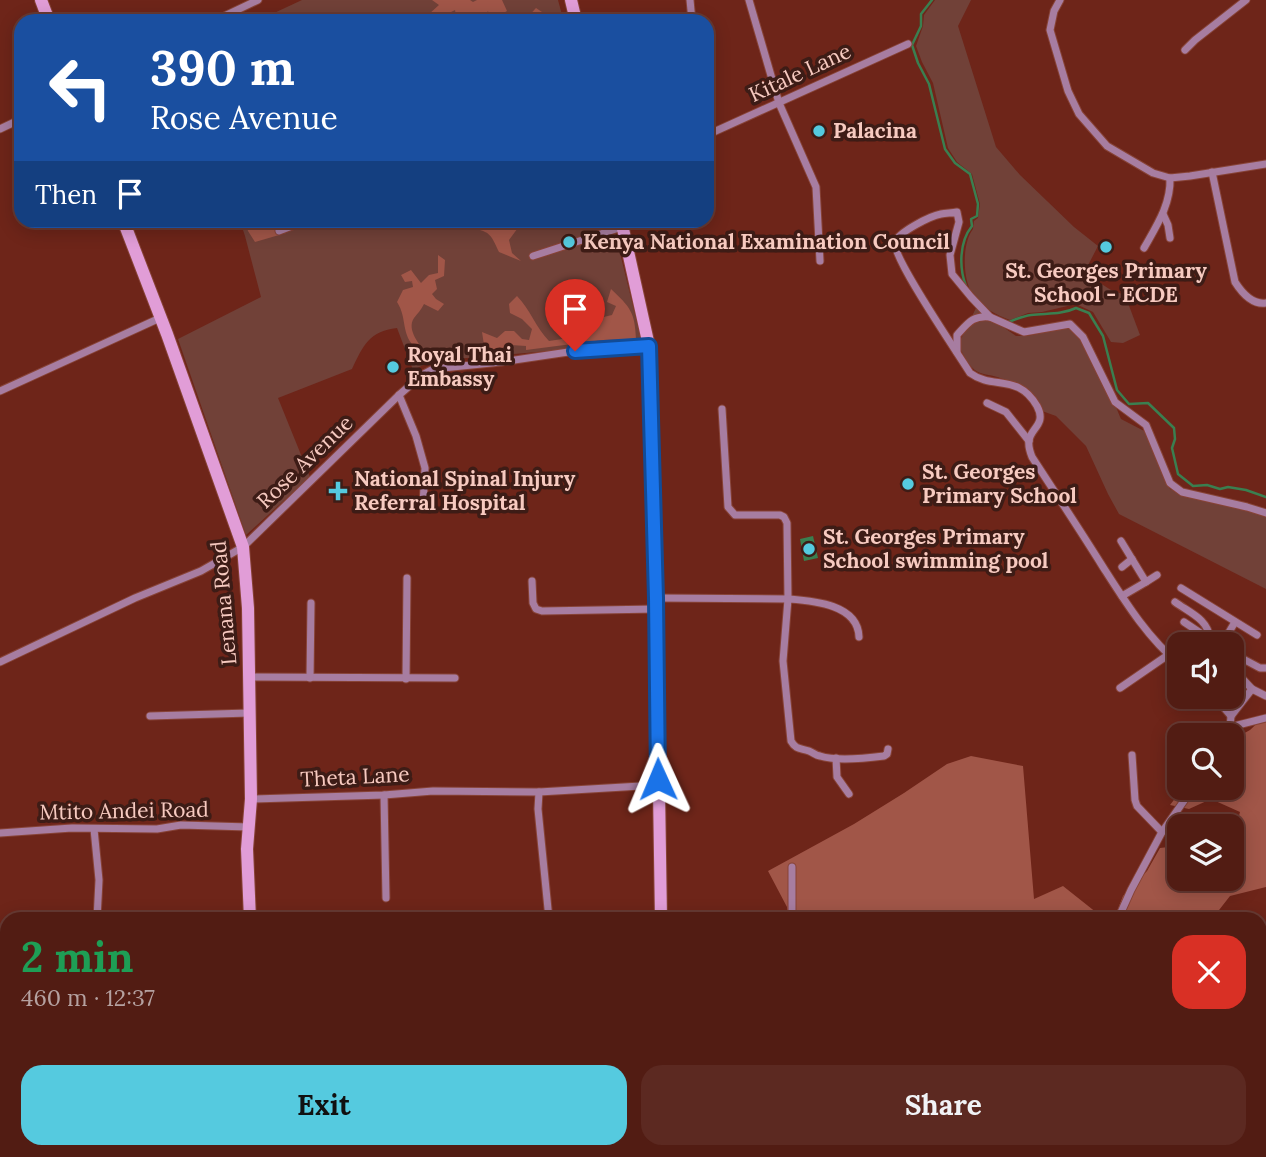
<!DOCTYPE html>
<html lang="en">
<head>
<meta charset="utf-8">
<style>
	:root { --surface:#521c13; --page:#5c2921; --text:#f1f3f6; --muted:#b5a1a0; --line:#683a33; --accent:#55cadf }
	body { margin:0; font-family:Lora,serif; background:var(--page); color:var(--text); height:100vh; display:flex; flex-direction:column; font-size:26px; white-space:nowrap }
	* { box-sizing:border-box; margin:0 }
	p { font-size:23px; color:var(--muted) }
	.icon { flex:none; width:38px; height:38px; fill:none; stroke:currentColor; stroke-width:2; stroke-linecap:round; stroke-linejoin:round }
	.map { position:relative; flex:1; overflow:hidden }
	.side { position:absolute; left:0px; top:912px; width:1267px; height:247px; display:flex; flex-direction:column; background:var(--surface); border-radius:21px 21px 0 0; box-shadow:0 4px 18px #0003,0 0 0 2px var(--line) }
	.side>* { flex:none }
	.banner { position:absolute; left:14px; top:14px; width:700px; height:214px; border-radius:21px; box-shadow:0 4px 18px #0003,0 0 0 2px var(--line); background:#1a4fa0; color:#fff; overflow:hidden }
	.tools { position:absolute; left:1167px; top:632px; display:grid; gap:14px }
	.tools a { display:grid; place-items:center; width:77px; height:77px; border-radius:14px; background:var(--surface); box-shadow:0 4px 18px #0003,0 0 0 2px var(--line); font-size:35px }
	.pin { position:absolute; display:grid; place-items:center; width:60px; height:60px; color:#fff; margin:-72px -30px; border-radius:50% 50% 50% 0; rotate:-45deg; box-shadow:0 0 7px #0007 }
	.pin .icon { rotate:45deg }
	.me { position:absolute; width:77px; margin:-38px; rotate:359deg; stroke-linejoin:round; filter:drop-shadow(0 0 5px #0008) }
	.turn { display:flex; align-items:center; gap:24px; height:147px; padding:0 21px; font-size:32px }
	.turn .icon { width:91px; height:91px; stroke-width:2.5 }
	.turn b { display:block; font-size:49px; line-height:60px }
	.then { display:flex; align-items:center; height:66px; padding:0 21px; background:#0003; gap:14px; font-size:26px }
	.round { display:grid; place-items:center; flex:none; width:74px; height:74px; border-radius:21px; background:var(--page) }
	.headline { display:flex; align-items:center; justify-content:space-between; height:119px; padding:0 21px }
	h1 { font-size:42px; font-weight:700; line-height:52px; color:#1e9e55 }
	.action { display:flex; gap:14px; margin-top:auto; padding:14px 21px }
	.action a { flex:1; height:80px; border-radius:21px; background:var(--accent); color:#111; font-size:28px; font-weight:700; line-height:80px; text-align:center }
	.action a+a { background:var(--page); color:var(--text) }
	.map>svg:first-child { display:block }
	.green { fill:#714138 }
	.forest { fill:#a15648 }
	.water { fill:#3a7f50 }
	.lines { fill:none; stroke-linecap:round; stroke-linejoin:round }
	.stream { stroke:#3a7f50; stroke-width:2.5 }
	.street-casing { stroke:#874337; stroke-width:9 }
	.secondary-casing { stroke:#874337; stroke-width:14 }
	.street { stroke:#a77da1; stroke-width:7 }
	.secondary { stroke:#e19dd7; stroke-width:12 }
	.route-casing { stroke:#114b97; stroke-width:18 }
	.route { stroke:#1a73e8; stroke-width:12 }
	.poi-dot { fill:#55cadf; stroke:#3d1c16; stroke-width:2.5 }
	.labels { text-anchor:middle; stroke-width:7; stroke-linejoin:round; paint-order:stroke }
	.street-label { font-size:21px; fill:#f7cac0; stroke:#3d1c16 }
	.poi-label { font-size:21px; font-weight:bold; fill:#f7cac0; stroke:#3d1c16; text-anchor:start }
</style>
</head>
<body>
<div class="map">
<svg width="1266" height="1157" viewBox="0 0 1266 1157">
	<rect width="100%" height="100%" fill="#6e2519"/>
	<g class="green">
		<polygon points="302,0 558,0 562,15 552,21 257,21"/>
		<path d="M935,0H971L958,26L996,147L1020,175L1074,227L1098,246L1084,273L1111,290L1125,295L1140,335L1123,343L1111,342L1093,312L1076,304L1042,312L1028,313L1010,320C996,315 981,307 973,295C962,279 962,243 973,229L974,221L978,218L980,204L972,174L957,162L948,148L933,83L922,62L916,46L923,26L924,15Z"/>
		<path d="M612,220L642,343L432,361L413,370L397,328C369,331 363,346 352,369L278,398L310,477L246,535L178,339L261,297L245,236L240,221Z"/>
		<path d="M976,308L1016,336H1027L1070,327C1089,338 1112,397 1121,419L1148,433L1170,489L1250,510L1266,516V589L1119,514L1108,494L1086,446L1056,416L1042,411C1034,392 1019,384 1000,378C993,375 984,375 978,372C968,367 963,353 958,345Z"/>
	</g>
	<g class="forest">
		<polygon points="432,0 470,0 473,2 477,0 502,0 507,11 500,15 502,21 491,21 488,11 484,17 480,13 474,16 472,21 450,21 456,16 455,10 447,14 441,21 428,21 429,14 439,5"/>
		<polygon points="536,8 551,18 544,21 524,21"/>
		<polygon points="245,221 256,221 258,223 259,221 296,221 288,222 284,225 286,233 255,242 248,231"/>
		<path d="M477,221H501L508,224L511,221H523L509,240L512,253L521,261L499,252C491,235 491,232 472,228Z"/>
		<path d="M438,255L445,260L444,276L435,280L437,289L432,294L436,299L444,304L438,311L424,304C421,310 418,313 414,318C406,330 420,344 426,355L433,357L419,362L417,349C400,335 408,319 397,302L403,290L413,287L412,281L405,282L401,275L411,270L421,283L429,275L438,273Z"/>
		<path d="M611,289C630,307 635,312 636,339L603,340L526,350V346L511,345L496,350L484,345L482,332L497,338L505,331H514L522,339L529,340L532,329L522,319L510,313L509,304L517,296C530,309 536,328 549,341L569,338L595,319L612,315L616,306L607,302Z"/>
		<polygon points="1266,715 1266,887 1230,896 1212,919 1114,919 1123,896 1147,871 1160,848 1177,846 1179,849 1180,878 1232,878 1232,833 1236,827 1240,812 1211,799 1189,809 1170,805 1183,788 1232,788 1232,740 1250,730"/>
		<polygon points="971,756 1023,766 1034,899 1063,886 1097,913 1096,919 788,919 787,907 768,871 854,824 904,793 947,764"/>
		<polygon points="868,1152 917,1152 918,1157 865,1157 869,1155"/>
	</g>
	<polygon class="water" points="813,536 818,558 804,561 800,539"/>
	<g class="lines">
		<g class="stream">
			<path d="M932,0L921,14V26L912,45L918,63L929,84L945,149L955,163L970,174L978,204L977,216L971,219L972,226C959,242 959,268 966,286"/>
			<path d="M1007,321L1009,322C1016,319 1023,316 1031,315C1047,313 1061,315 1076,308L1089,313L1103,336L1117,390L1129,404L1148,403L1174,428L1175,439L1172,448L1178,474L1193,486L1207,485L1220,489L1228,487L1246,490L1266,497"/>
		</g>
		<g class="street-casing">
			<g id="street">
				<polyline points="690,0 692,21"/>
				<polyline points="749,0 779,103 816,187 820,261"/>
				<polyline points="1060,0 1054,11 1050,30 1068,91 1079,114 1107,146 1153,173 1170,178 1190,176 1266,164"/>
				<polyline points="214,21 258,0"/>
				<polyline points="1185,50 1195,40 1246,0"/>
				<polyline points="0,129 21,119"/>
				<polyline points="707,135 908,44"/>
				<path d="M1212,172L1235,282C1242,293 1252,305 1266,303"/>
				<polyline points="1163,214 1168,225 1170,238"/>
				<polyline points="279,231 308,220"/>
				<path d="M1144,248C1157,225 1171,204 1170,178"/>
				<polyline points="533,256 622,227"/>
				<path d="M957,352V335C968,323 973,315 990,317"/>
				<polyline points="0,391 160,318"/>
				<polyline points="399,395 416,436 425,468 423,505"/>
				<polyline points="987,403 1006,412 1029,441"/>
				<polyline points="1121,541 1146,582 1157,575"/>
				<polyline points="1122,567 1132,559"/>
				<polyline points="532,581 533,603 536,609 542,611 656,609"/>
				<polyline points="1181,588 1257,635"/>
				<polyline points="1122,596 1146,582"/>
				<polyline points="656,598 788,599 787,523 784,517 780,515 735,515 728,507 722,409"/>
				<path d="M1175,602C1190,613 1208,619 1210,639"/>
				<polyline points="1184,622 1217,644"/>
				<path d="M859,637C858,604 813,601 788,599L783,661L791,741C796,750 801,748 809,751C814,753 815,755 820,756C835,761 868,758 884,756L887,754L888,749"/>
				<polyline points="1222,644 1235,622"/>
				<polyline points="1232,653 1260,668 1266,668"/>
				<polyline points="0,662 135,598 201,571 243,547 399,395 422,375 433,369 501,362 575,351 649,346"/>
				<path d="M1180,665C1147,637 1126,603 1103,567C1080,530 1056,494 1032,457C1030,452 1028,447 1029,441C1030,428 1047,425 1037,406C1018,373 993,390 970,373C959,355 891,256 895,242C899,232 930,216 941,214C946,213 952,213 957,212L959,222L950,255L952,274L971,297L990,317L1024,332L1070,324L1083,337L1115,402L1146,425L1170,483L1182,492L1247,507L1266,513"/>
				<polyline points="1238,674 1252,689"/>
				<polyline points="249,677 455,678"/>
				<polyline points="310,678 311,603"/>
				<polyline points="406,679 407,578"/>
				<polyline points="1120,688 1168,655"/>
				<polyline points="1214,696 1231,716 1230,727 1225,735"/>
				<polyline points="150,716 249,713"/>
				<polyline points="1231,716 1252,689 1266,696"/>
				<polyline points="1230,727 1266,718"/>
				<polyline points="1132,755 1135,800 1137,806 1162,832"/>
				<polyline points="836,758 837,777 849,794"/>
				<polyline points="539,792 658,785"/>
				<polyline points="384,795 386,898"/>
				<polyline points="251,799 384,795 433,791 539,792 538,809 549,919"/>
				<polyline points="94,829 99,880 97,919"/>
				<polyline points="0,833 72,828 157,829 181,825 249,827"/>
				<polyline points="792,867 792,919"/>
				<polyline points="1118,919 1131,890 1162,832 1193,788"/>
				<polyline points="1260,994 1266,992"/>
				<polyline points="0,1025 3,1025"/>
				<polyline points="256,1152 256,1157"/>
				<polyline points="567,1157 573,1153"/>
				<polyline points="674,1157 674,1152"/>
			</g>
		</g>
		<g class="secondary-casing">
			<g id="secondary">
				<polyline points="41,0 49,21"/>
				<polyline points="571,0 576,21"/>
				<polyline points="123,220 167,334 243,547 248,608 251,799 247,849 250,919"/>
				<polyline points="621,220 649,346 656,598 661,919"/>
				<polyline points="136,1157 142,1152"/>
				<polyline points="661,1157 661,1152"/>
			</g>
		</g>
		<use href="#street" class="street"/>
		<use href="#secondary" class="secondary"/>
	</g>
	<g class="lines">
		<g class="route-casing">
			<polyline id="route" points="575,351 649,346 656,598 658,779"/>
		</g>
		<use href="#route" class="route"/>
	</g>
	<g class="poi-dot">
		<circle cx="819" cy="131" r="7"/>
		<circle cx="569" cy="242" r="7"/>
		<circle cx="1106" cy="247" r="7"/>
		<circle cx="393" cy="367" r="7"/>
		<circle cx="908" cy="484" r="7"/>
		<path d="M334.5 480.5h7v7h7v7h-7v7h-7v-7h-7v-7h7z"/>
		<circle cx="809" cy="549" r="7"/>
	</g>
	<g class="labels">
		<g class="street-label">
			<text transform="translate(800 73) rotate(-25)" y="7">Kitale Lane</text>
			<text transform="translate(305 462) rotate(-44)" y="7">Rose Avenue</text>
			<text transform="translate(224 603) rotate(-95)" y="7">Lenana Road</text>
			<text transform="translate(355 777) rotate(-3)" y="7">Theta Lane</text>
			<text transform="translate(124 811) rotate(-1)" y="7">Mtito Andei Road</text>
		</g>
		<g class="poi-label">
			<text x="833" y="138">Palacina</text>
			<text x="583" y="249">Kenya National Examination Council</text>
			<text x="1106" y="278" text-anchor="middle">St. Georges Primary<tspan x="1106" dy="24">School - ECDE</tspan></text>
			<text x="407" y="362">Royal Thai<tspan x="407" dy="24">Embassy</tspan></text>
			<text x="922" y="479">St. Georges<tspan x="922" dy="24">Primary School</tspan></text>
			<text x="354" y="486">National Spinal Injury<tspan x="354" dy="24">Referral Hospital</tspan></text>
			<text x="823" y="544">St. Georges Primary<tspan x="823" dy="24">School swimming pool</tspan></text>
		</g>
	</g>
</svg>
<div class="tools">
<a><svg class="icon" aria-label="sound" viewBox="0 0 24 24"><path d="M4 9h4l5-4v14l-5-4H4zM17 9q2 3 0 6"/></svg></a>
<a><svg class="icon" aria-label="search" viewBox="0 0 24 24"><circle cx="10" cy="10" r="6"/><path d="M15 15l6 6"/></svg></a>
<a><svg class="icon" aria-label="layers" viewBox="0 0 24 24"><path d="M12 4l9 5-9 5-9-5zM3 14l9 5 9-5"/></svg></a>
</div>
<div class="pin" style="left:575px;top:351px;background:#d93025"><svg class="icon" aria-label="arrive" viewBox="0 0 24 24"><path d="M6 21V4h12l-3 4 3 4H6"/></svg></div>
<svg class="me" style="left:658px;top:779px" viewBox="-20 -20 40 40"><path d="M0-17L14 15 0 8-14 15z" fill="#1a73e8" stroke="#fff" stroke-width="4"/></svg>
<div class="banner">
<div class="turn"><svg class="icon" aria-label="left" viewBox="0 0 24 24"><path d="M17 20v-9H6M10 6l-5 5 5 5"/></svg><div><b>390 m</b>Rose Avenue</div></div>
<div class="then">Then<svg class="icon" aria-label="arrive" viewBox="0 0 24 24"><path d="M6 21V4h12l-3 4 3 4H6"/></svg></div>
</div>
<section class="side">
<div class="headline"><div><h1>2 min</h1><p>460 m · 12:37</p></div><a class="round" style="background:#d93025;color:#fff"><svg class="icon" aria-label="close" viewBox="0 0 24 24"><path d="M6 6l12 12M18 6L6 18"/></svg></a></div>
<div class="action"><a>Exit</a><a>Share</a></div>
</section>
</div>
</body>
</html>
